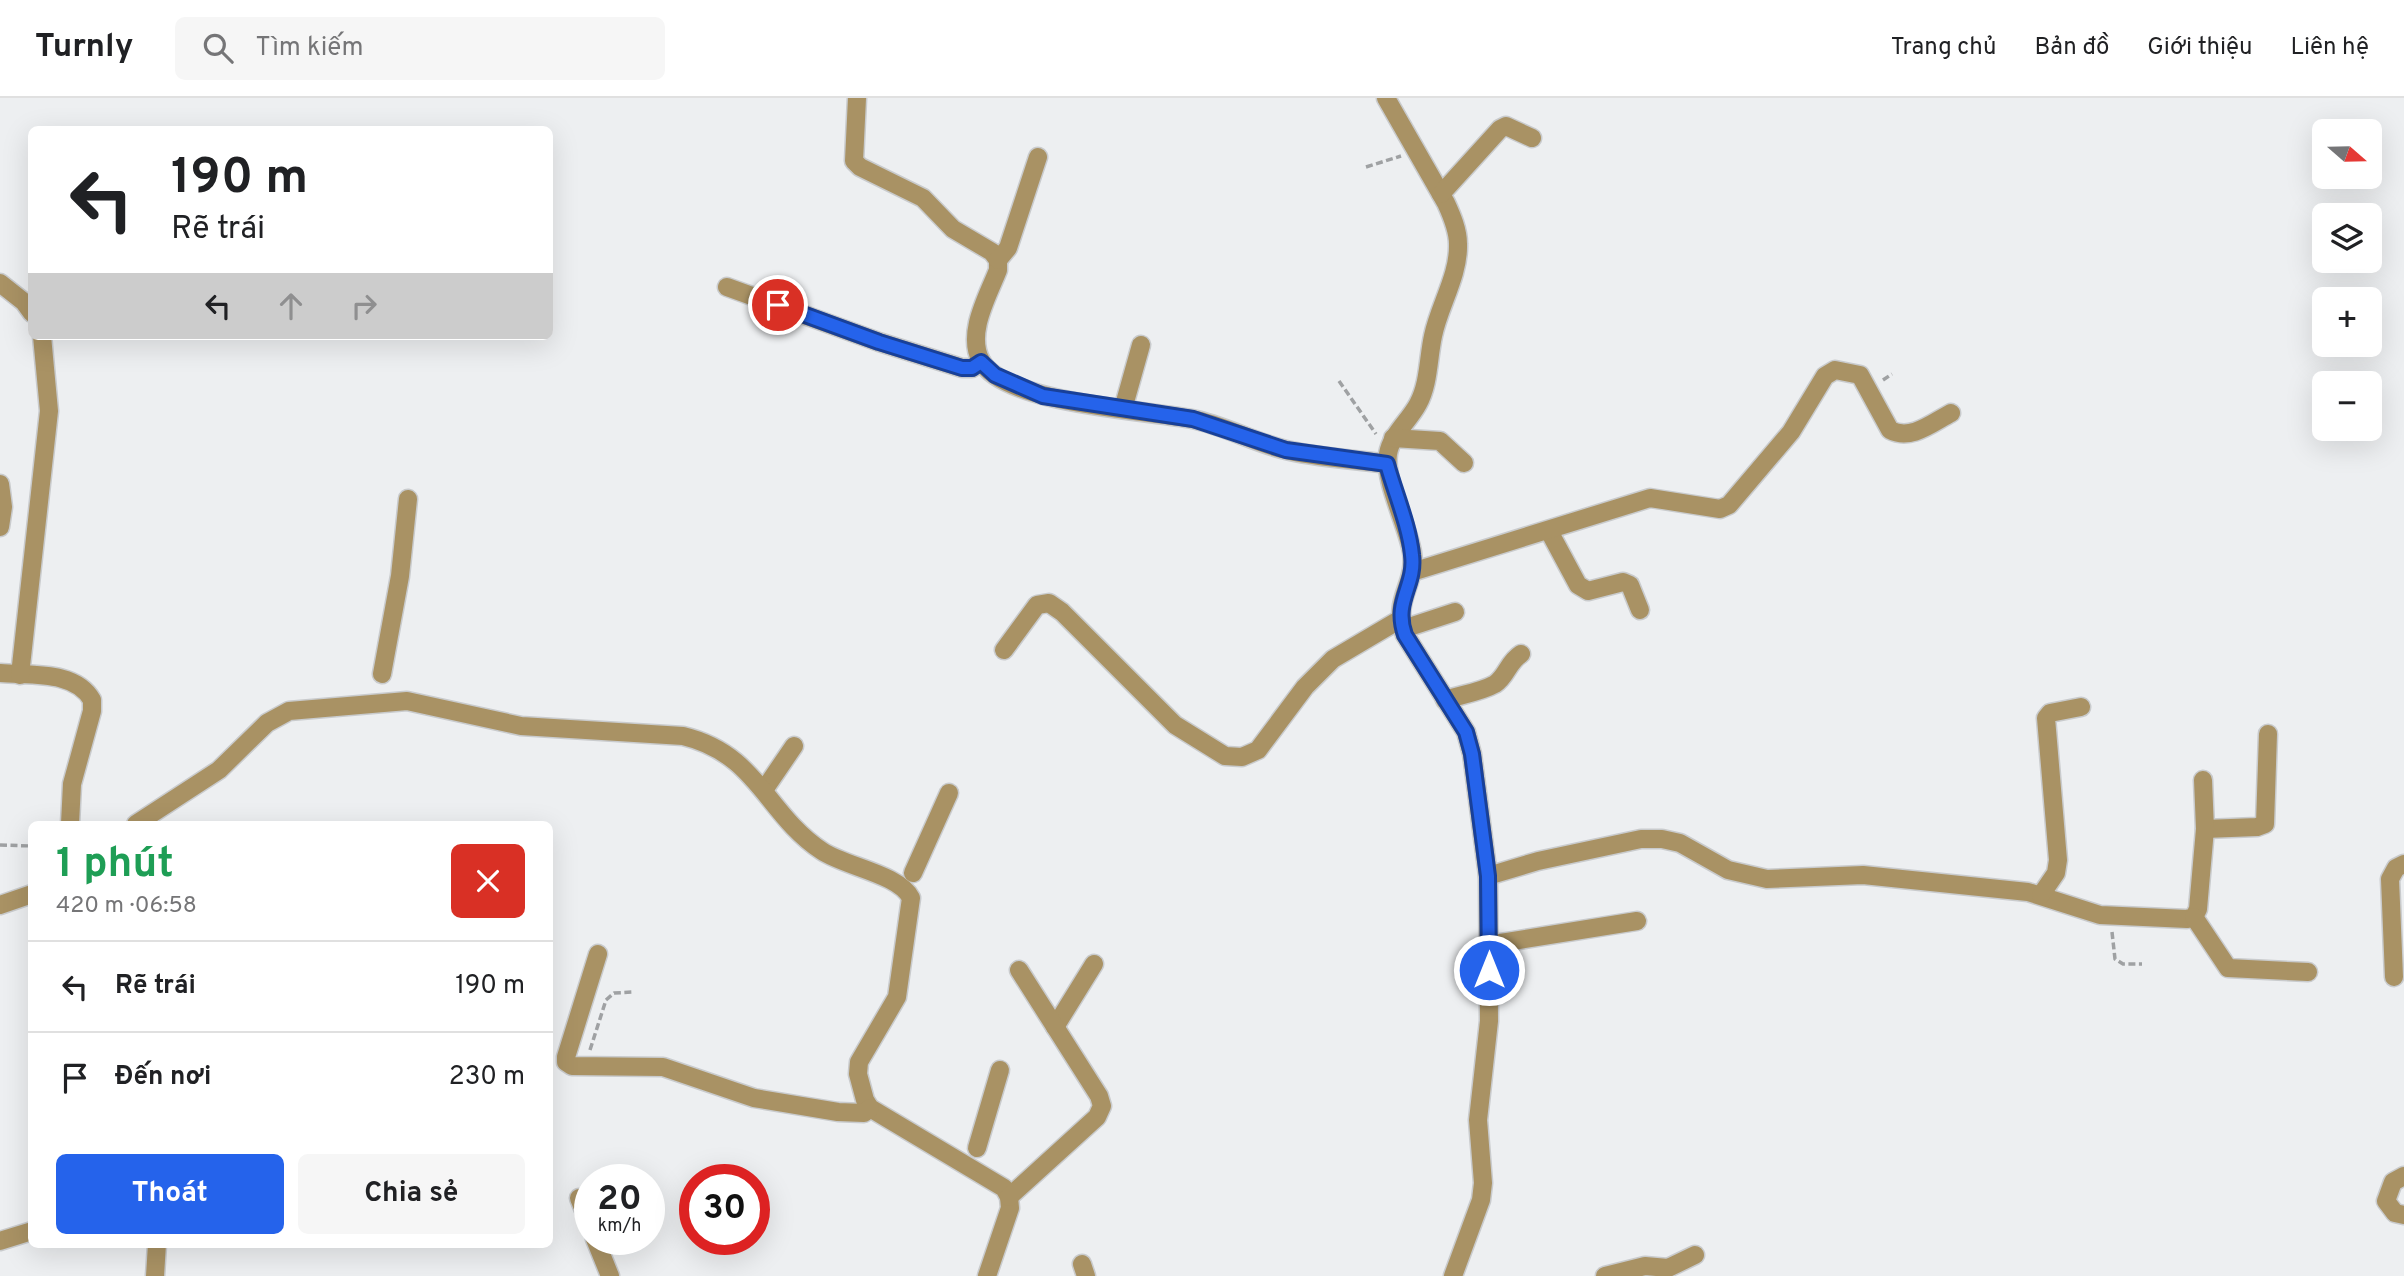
<!DOCTYPE html>
<html lang="vi">
<head>
<meta charset="utf-8">
<style>
	:root { --surface:#fff; --page:#f6f6f6; --text:#202124; --muted:#757577; --line:#e0e0e0; --accent:#2563eb }
	body { margin:0; font-family:Overpass,sans-serif; background:var(--page); color:var(--text); height:100vh; display:flex; flex-direction:column; font-size:26px; white-space:nowrap }
	* { box-sizing:border-box; margin:0 }
	p { font-size:23px; color:var(--muted) }
	.icon { flex:none; width:38px; height:38px; fill:none; stroke:currentColor; stroke-width:2; stroke-linecap:round; stroke-linejoin:round }
	.map { position:relative; flex:1; overflow:hidden }
	.panel { position:absolute; left:28px; top:723px; width:525px; height:427px; display:flex; flex-direction:column; background:var(--surface); border-radius:10px; box-shadow:0 7px 28px #0002 }
	.panel>* { flex:none }
	.hud { position:absolute; left:28px; top:28px; width:525px; height:214px; border-radius:10px; box-shadow:0 7px 28px #0002; background:#fff; color:var(--text); overflow:hidden }
	.needle { width:46px; rotate:110deg }
	.tools { position:absolute; left:2312px; top:21px; display:grid; gap:14px }
	.tools a { display:grid; place-items:center; width:70px; height:70px; border-radius:10px; background:var(--surface); box-shadow:0 7px 28px #0002; font-size:35px }
	.speed { position:absolute; left:574px; top:1066px; display:flex; gap:14px; font-size:35px; font-weight:700; text-align:center }
	.speed>* { display:grid; place-content:center; width:91px; height:91px; border-radius:50%; background:var(--surface); box-shadow:0 7px 28px #0002; line-height:1 }
	.speed small { font-size:18px; font-weight:400 }
	.speed .limit { border:10px solid #d22; background:#fff; color:#111 }
	.pin { position:absolute; display:grid; place-items:center; width:60px; height:60px; color:#fff; margin:-30px; border:4px solid #fff; border-radius:50%; box-shadow:0 2px 7px #0007 }
	.me { position:absolute; width:77px; margin:-38px; rotate:0deg; stroke-linejoin:round; filter:drop-shadow(0 0 5px #0008) }
	.turn { display:flex; align-items:center; gap:24px; height:147px; padding:0 28px; font-size:32px }
	.turn .icon { width:91px; height:91px; stroke-width:2.5 }
	.turn b { display:block; font-size:49px; line-height:60px }
	.lanes { display:flex; align-items:center; height:66px; padding:0 28px; background:#0003; justify-content:center; gap:35px; direction:ltr }
	.lanes .off { opacity:.35 }
	.round { display:grid; place-items:center; flex:none; width:74px; height:74px; border-radius:10px; background:var(--page) }
	.overview { display:flex; align-items:center; justify-content:space-between; height:119px; padding:0 28px }
	h1 { font-size:42px; font-weight:700; line-height:52px; color:#1e9e55 }
	.button { display:flex; gap:14px; margin-top:auto; padding:14px 28px }
	.button a { flex:1; height:80px; border-radius:10px; background:var(--accent); color:#fff; font-size:28px; font-weight:700; line-height:80px; text-align:center }
	.button a+a { background:var(--page); color:var(--text) }
	ul { padding:0; list-style:none }
	li { display:flex; align-items:center; gap:21px; height:91px; padding:0 28px; border-top:2px solid var(--line) }
	li div { flex:1 }
	li b { display:block; font-size:26px }
	li em { font-style:normal }
	header { display:flex; align-items:center; gap:42px; box-sizing:border-box; height:98px; padding:0 35px; background:var(--surface); border-bottom:2px solid var(--line) }
	header strong { font-size:33px }
	nav { display:flex; gap:38px; margin-inline-start:auto; font-size:24px }
	.search { width:490px; height:63px; background:var(--page); display:flex; align-items:center; gap:18px; box-sizing:border-box; padding:0 24px; border-radius:10px; color:var(--muted); font-size:26px }
	.map>svg:first-child { display:block }
	.lines { fill:none; stroke-linecap:round; stroke-linejoin:round }
	.minor-casing { stroke:#c9cbcd; stroke-width:21 }
	.path { stroke:#9fa1a3; stroke-width:3.5; stroke-dasharray:7 3.5; stroke-linecap:butt }
	.minor { stroke:#a99264; stroke-width:18 }
	.route-casing { stroke:#184099; stroke-width:18 }
	.route { stroke:#2563eb; stroke-width:12 }
</style>
</head>
<body>
<header>
<strong>Turnly</strong>
<div class="search"><svg class="icon" aria-label="search" viewBox="0 0 24 24"><circle cx="10" cy="10" r="6"/><path d="M15 15l6 6"/></svg>Tìm kiếm</div>
<nav><a>Trang chủ</a><a>Bản đồ</a><a>Giới thiệu</a><a>Liên hệ</a></nav>
</header>
<div class="map">
<svg width="2404" height="1178" viewBox="0 0 2404 1178">
	<rect width="100%" height="100%" fill="#edeff1"/>
	<g class="lines">
		<g class="minor-casing">
			<g id="minor">
				<path d="M857,0L854,63L860,69L923,100L953,131L992,154L998,162V172C988,198 966,235 981,263C1005,306 1145,312 1192,321C1223,327 1251,343 1282,351C1316,360 1353,361 1387,366"/>
				<path d="M1386,0L1446,105C1452,118 1458,132 1458,146C1459,178 1439,208 1433,238C1428,261 1429,286 1418,306C1409,323 1391,337 1388,356C1384,383 1407,426 1412,454C1417,487 1392,500 1405,537L1466,634L1472,656L1488,778L1489,923L1478,1022L1483,1085L1481,1102L1453,1178"/>
				<polyline points="1441,96 1500,31 1506,28 1532,40"/>
				<polyline points="998,162 1008,150 1038,59"/>
				<polyline points="0,185 24,204 32,215"/>
				<polyline points="727,189 879,244 962,270 972,270 981,263"/>
				<polyline points="1123,311 1141,247"/>
				<polyline points="1393,340 1440,343 1464,365"/>
				<polyline points="0,386 3,409 0,429"/>
				<polyline points="1549,433 1578,487 1588,493 1623,484 1630,487 1640,512"/>
				<path d="M1412,474L1650,400L1720,411L1729,407L1791,334L1825,278L1835,272L1860,277L1890,332C1911,343 1932,325 1951,315"/>
				<polyline points="1403,531 1455,514"/>
				<polyline points="1004,552 1037,507 1049,505 1062,514 1175,627 1225,658 1242,659 1258,652 1305,589 1333,561 1399,522"/>
				<path d="M0,575C30,578 75,572 92,602V613L72,686L70,726"/>
				<polyline points="382,576 400,478 408,401"/>
				<polyline points="20,577 49,313 42,238"/>
				<path d="M1445,602C1460,597 1481,594 1495,586C1507,578 1508,564 1521,556"/>
				<polyline points="764,692 794,648"/>
				<path d="M136,726L219,672L267,625L289,613L407,603L521,628L683,638C758,656 766,716 822,753C846,769 899,776 911,800L897,899L859,964L858,976L865,1002L870,1010L1004,1090L1009,1099L1010,1110L987,1178"/>
				<polyline points="2205,731 2257,729 2265,726 2268,636"/>
				<polyline points="913,775 949,695"/>
				<polyline points="1488,778 1538,763 1641,741 1662,741 1680,745 1728,772 1767,781 1863,777 2028,794 2100,817 2187,821 2194,819 2198,811 2205,731 2203,682"/>
				<polyline points="2041,797 2056,775 2058,762 2046,620 2050,615 2081,609"/>
				<polyline points="0,807 32,796"/>
				<polyline points="2194,819 2228,870 2308,874"/>
				<polyline points="1488,847 1637,823"/>
				<polyline points="598,856 566,959 566,964 572,968 663,969 754,1000 838,1014 864,1015 870,1010"/>
				<polyline points="2394,879 2390,781 2396,770 2404,766"/>
				<polyline points="1055,929 1094,866"/>
				<polyline points="977,1050 1000,972"/>
				<polyline points="2404,1078 2393,1084 2386,1103 2395,1115 2404,1117"/>
				<polyline points="1009,1099 1097,1019 1102,1008 1099,998 1019,872"/>
				<polyline points="579,1100 590,1127"/>
				<polyline points="595,1141 610,1178"/>
				<polyline points="0,1143 32,1133"/>
				<polyline points="1082,1166 1086,1178"/>
				<polyline points="155,1178 157,1146"/>
				<polyline points="1605,1178 1645,1168 1668,1170 1695,1157"/>
			</g>
		</g>
		<g class="path">
			<polyline points="1366,69 1401,58"/>
			<polyline points="1883,282 1892,276"/>
			<polyline points="1339,283 1376,336"/>
			<polyline points="0,747 32,748"/>
			<polyline points="2112,834 2115,861 2123,866 2142,866"/>
			<polyline points="590,952 606,902 614,895 633,894"/>
		</g>
		<use href="#minor" class="minor"/>
	</g>
	<g class="lines">
		<g class="route-casing">
			<path id="route" d="M778,207L879,244L962,270H972L981,264L995,277L1043,298L1193,321L1286,352L1387,366C1395,395 1409,427 1412,457C1416,488 1393,503 1405,537L1466,634L1472,656L1488,778L1489,872"/>
		</g>
		<use href="#route" class="route"/>
	</g>
</svg>
<div class="tools">
<a><svg class="needle" viewBox="-14 -14 28 28"><path d="M0-13l5 13h-10z" fill="#e53935"/><path d="M0 13l5-13h-10z" fill="#757577"/></svg></a>
<a><svg class="icon" aria-label="layers" viewBox="0 0 24 24"><path d="M12 4l9 5-9 5-9-5zM3 14l9 5 9-5"/></svg></a>
<a>+</a>
<a>−</a>
</div>
<div class="speed"><div>20<small>km/h</small></div><div class="limit">30</div></div>
<div class="pin" style="left:778px;top:207px;background:#d93025"><svg class="icon" aria-label="arrive" viewBox="0 0 24 24"><path d="M6 21V4h12l-3 4 3 4H6"/></svg></div>
<svg class="me" style="left:1489px;top:872px" viewBox="-20 -20 40 40"><circle r="17" fill="#2563eb" stroke="#fff" stroke-width="3"/><path d="M0-11L8 9 0 5-8 9z" fill="#fff"/></svg>
<div class="hud">
<div class="turn"><svg class="icon" aria-label="left" viewBox="0 0 24 24"><path d="M17 20v-9H6M10 6l-5 5 5 5"/></svg><div><b>190 m</b>Rẽ trái</div></div>
<div class="lanes"><svg class="icon" aria-label="left" viewBox="0 0 24 24"><path d="M17 20v-9H6M10 6l-5 5 5 5"/></svg><svg class="icon off" aria-label="ahead" viewBox="0 0 24 24"><path d="M12 20V5M6 11l6-6 6 6"/></svg><svg class="icon off" aria-label="right" viewBox="0 0 24 24"><path d="M7 20v-9h11M14 6l5 5-5 5"/></svg></div>
</div>
<section class="panel">
<div class="overview"><div><h1>1 phút</h1><p>420 m · 06:58</p></div><a class="round" style="background:#d93025;color:#fff"><svg class="icon" aria-label="close" viewBox="0 0 24 24"><path d="M6 6l12 12M18 6L6 18"/></svg></a></div>
<ul>
<li><svg class="icon" aria-label="left" viewBox="0 0 24 24"><path d="M17 20v-9H6M10 6l-5 5 5 5"/></svg><div><b>Rẽ trái</b></div><em>190 m</em></li>
<li><svg class="icon" aria-label="arrive" viewBox="0 0 24 24"><path d="M6 21V4h12l-3 4 3 4H6"/></svg><div><b>Đến nơi</b></div><em>230 m</em></li>
</ul>
<div class="button"><a>Thoát</a><a>Chia sẻ</a></div>
</section>
</div>
</body>
</html>
